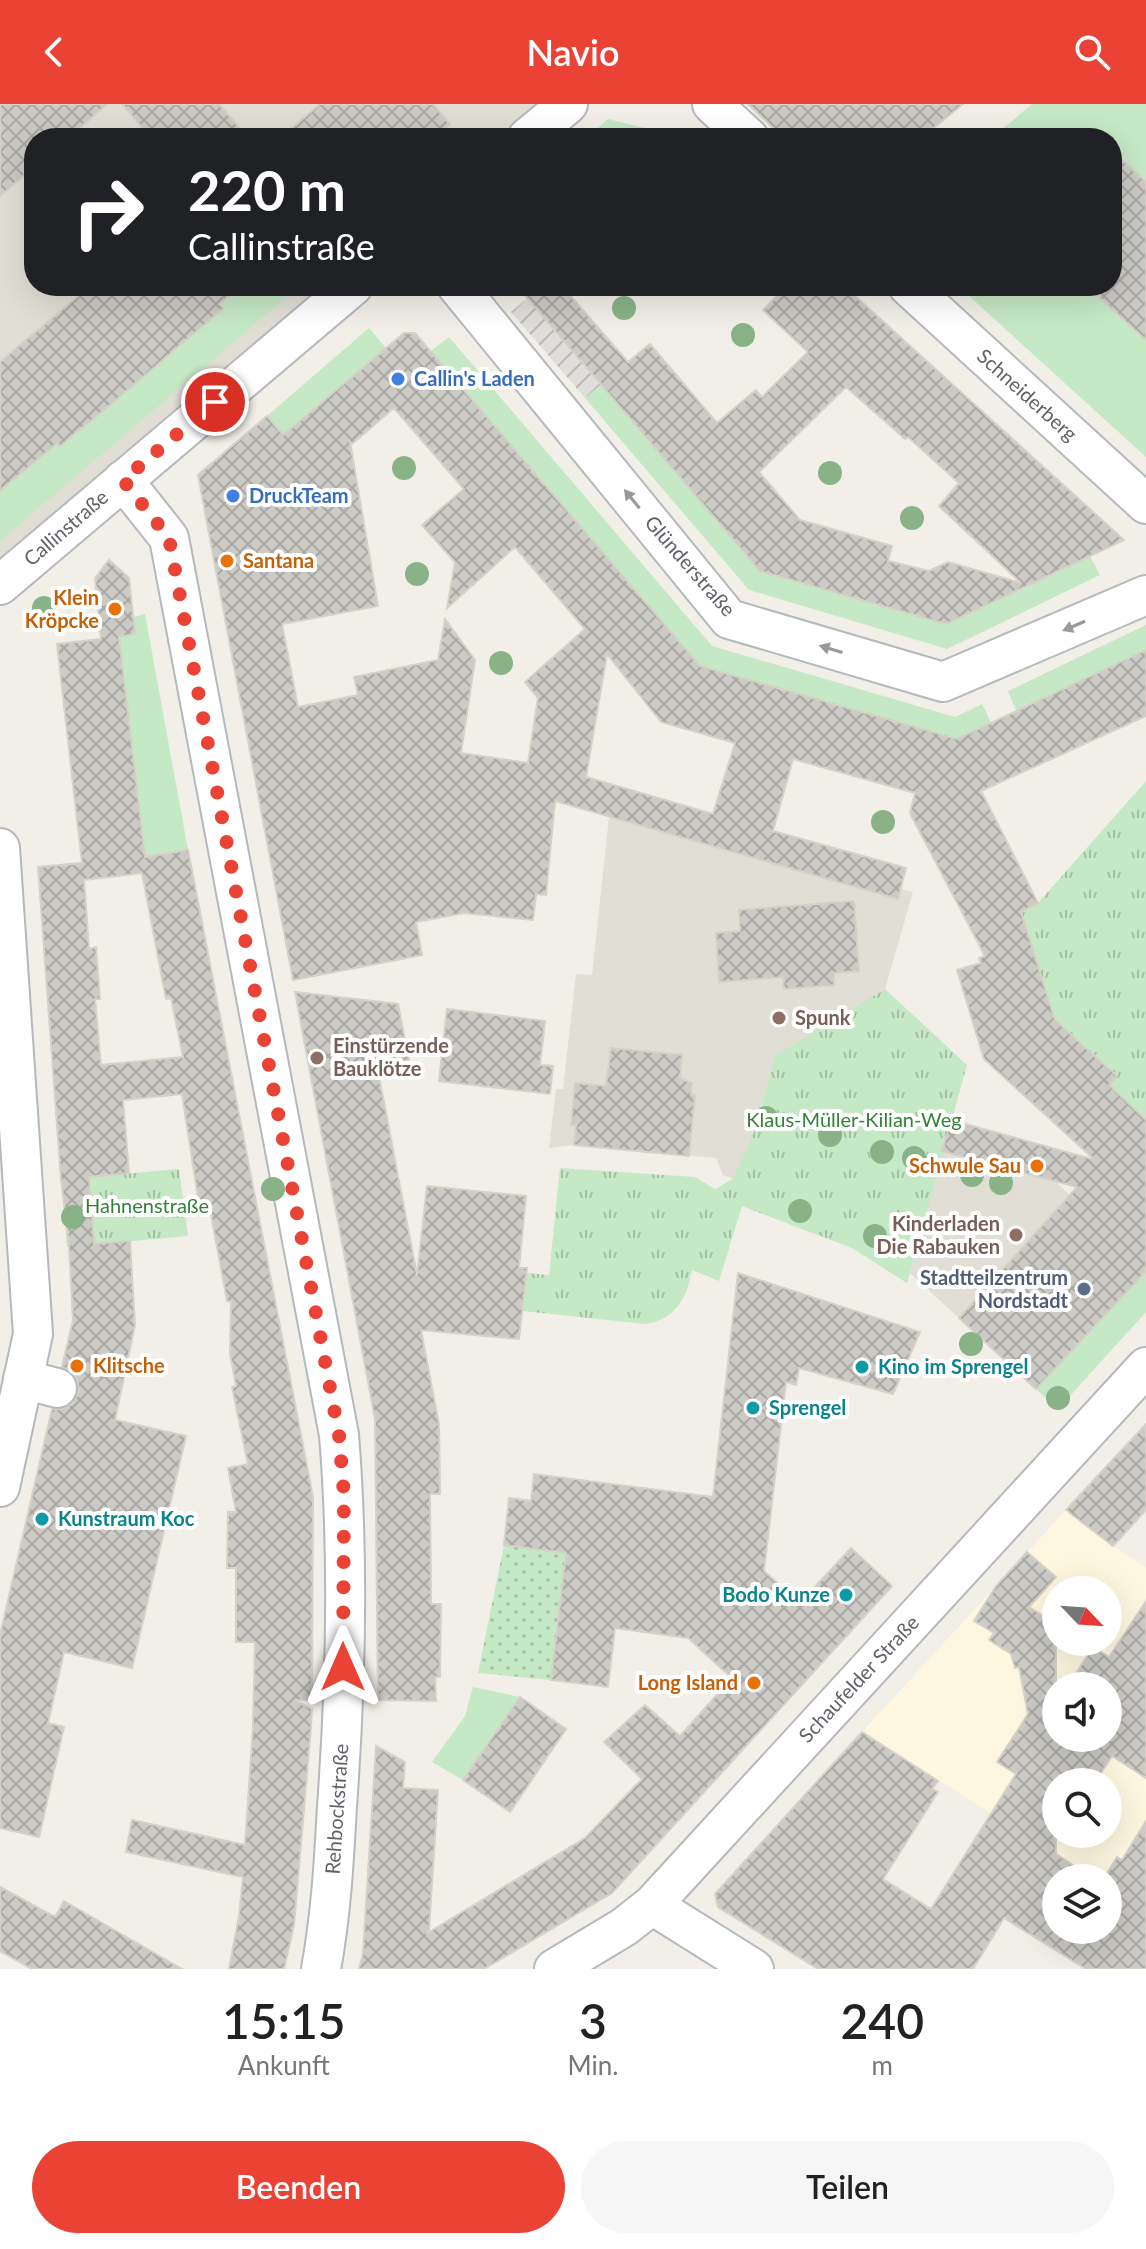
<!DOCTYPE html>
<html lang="de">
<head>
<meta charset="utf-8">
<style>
	:root { --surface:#fff; --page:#f6f6f6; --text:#222; --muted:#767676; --accent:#ea4335 }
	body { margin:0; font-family:Lato,sans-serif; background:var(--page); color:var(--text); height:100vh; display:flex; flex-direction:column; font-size:30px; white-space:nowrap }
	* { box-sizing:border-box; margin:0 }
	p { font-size:26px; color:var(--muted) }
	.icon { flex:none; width:44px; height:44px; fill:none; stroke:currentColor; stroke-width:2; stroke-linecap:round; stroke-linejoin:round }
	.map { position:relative; height:1865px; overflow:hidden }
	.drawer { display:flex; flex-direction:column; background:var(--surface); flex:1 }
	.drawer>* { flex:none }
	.guide { position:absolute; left:24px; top:24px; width:1098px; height:168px; border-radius:32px; box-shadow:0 8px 32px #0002; background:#202124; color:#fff; overflow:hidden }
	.needle { width:52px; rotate:115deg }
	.fabs { position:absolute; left:1042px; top:1472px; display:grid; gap:16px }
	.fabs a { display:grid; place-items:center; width:80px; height:80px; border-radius:50%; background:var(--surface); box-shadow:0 8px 32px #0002; font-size:40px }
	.pin { position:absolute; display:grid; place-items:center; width:68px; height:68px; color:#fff; margin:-34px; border:4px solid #fff; border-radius:50%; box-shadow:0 2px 8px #0007 }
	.me { position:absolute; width:88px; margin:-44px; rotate:0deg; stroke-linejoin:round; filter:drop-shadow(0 0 6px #0008) }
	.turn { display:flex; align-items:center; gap:28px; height:168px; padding:0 32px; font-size:36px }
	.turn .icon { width:104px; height:104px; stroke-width:2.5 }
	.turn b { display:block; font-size:56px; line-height:68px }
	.eta { display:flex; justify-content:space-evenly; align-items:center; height:136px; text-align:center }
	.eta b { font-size:48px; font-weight:600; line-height:56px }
	.primary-button { display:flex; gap:16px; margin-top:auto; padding:16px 32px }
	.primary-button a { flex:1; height:92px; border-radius:48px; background:var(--accent); color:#fff; font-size:32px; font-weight:600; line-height:92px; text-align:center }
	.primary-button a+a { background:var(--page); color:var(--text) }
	header { display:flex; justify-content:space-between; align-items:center; height:104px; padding:0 32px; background:var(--accent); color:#fff; font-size:36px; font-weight:600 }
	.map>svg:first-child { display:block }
	.commercial { fill:#fef7e0; fill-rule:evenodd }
	.industrial { fill:url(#industrial-furrows) }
	.education { fill:#e1ded6 }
	.grass { fill:#c5e8c5 }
	.park { fill:url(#park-tufts) }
	.garden { fill:url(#garden-dots) }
	.building { fill:url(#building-cross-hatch); stroke:#d6d1c6; stroke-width:2; fill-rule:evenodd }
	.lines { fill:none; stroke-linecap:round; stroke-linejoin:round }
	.minor-casing { stroke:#b5b8bc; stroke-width:42 }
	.minor { stroke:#fff; stroke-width:38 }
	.tree { fill:#89b387 }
	.oneway { fill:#979a9d }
	.route { stroke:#ea4335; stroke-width:14; stroke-dasharray:0 25.2 }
	.shop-dot { fill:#3f7fe0; stroke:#fff; stroke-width:3 }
	.food-dot { fill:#e8710a; stroke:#fff; stroke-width:3 }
	.education-dot { fill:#8d6e63; stroke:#fff; stroke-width:3 }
	.service-dot { fill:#5c6f8a; stroke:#fff; stroke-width:3 }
	.culture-dot { fill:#0f9aa8; stroke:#fff; stroke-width:3 }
	.labels { text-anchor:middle; stroke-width:8; stroke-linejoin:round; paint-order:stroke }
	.shop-label { font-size:20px; font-weight:bold; fill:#366cbe; stroke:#fff; text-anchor:start }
	.street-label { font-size:20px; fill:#5f6368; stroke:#fff }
	.food-label { font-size:20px; font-weight:bold; fill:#c56008; stroke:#fff; text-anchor:end }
	.education-label { font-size:20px; font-weight:bold; fill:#785e54; stroke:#fff; text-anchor:start }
	.park-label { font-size:20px; fill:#348238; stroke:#fff }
	.service-label { font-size:20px; font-weight:bold; fill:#4e5e75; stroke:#fff; text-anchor:end }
	.culture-label { font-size:20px; font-weight:bold; fill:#0d838f; stroke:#fff; text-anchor:start }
</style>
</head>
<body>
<header><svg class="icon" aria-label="back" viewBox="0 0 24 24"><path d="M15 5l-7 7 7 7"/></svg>Navio<svg class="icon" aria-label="search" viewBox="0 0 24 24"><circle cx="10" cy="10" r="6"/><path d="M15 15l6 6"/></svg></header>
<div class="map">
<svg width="1146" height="1865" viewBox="0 0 1146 1865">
	<defs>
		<pattern id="industrial-furrows" width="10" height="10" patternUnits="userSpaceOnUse" patternTransform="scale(2)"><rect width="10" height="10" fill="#e0deda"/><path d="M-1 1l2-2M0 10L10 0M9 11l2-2" fill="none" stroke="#b9b8b5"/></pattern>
		<pattern id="park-tufts" width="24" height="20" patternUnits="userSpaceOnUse" patternTransform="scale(2)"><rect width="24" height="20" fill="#c5e8c5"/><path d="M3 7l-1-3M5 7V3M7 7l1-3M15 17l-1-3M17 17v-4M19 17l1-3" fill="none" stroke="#a3c0a4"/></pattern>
		<pattern id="garden-dots" width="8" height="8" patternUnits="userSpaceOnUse" patternTransform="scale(2)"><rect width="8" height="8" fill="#c5e8c5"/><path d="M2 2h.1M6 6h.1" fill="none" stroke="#a3c0a4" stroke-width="1.8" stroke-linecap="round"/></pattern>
		<pattern id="building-cross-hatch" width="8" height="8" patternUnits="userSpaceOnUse" patternTransform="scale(2)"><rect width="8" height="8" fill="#cccac5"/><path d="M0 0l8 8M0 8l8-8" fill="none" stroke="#a9a8a4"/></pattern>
	</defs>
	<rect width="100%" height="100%" fill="#f1efe8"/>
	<path class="commercial" d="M1066,1406L1113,1442L1146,1463V1807L1108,1774H1093L862,1628ZM1056,1486H1108V1538H1056ZM1056,1582H1108V1634H1056ZM1056,1678H1108V1730H1056Z"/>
	<polygon class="industrial" points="542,182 628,258 585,294 511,208"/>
	<g class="education">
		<polygon points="0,0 568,0 527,34 34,34 34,182 353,182 0,481"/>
		<polygon points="609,713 898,795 901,785 913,788 885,885 774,952 756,1024 734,1075 723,1071 716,1054 574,1041 549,1044 556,985 563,985 576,870 592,871"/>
		<polygon points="942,1047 1055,1077 1117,1135 998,1172 959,1214 910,1169"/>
	</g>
	<g class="grass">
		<polygon points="1032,0 1146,0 1146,353 958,182 1112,182 1112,34 992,34"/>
		<polygon points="608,15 645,24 633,34 587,34"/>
		<polygon points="241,182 299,182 0,437 0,387 74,324 78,328"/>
		<polygon points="369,224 386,244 283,331 267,312"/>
		<polygon points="449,233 712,542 955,613 982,600 991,619 957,635 700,562 431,247"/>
		<polygon points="601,281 760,467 946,520 1090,452 1100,471 947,545 749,486 585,294"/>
		<polygon points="145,510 188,746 145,753 119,533 135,530 134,513"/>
		<polygon points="1146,521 1146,546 1016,607 1008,587"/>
		<polygon points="1146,1167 1146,1208 1058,1305 1036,1285"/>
		<polygon points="473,1583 520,1593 463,1676 432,1658 465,1612"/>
	</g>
	<g class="park">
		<polygon points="1146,677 1146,1016 1117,988 1104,986 1117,971 1056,916 1027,827 1008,815 1038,799"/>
		<path d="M885,885L967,961L907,1179L852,1144L742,1102L719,1177L692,1166C687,1193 676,1216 645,1220L523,1207L527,1169L549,1171L560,1064L695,1073L715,1085L733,1075L756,1024L774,952Z"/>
		<polygon points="179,1065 188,1132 67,1143 63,1092 90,1090 89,1073"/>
	</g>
	<polygon class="garden" points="504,1441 566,1449 551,1576 478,1569"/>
	<g class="building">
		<polygon points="0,0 107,0 68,34 34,34 34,63 0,92"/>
		<polygon points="122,0 219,0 248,34 151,34"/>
		<polygon points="320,0 433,0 450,20 433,34 280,34"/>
		<polygon points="748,0 963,0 921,34 784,34"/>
		<polygon points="1112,46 1146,78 1146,236 1086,182 1112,182"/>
		<polygon points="90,182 241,182 220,200 224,204 103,307 60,342 57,339 0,387 0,258"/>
		<path d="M517,182H562L628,258L650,240L717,319L756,286L762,293L808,248L763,206L787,182H844L1124,436L946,520L760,467ZM846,283L905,335L908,333L959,379L939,402L1021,479L948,458L929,467L888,457L892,442L800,416L759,368Z"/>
		<path d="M404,229H415L700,562L957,635L1146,546V612L981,687L1038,799L1021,808L1055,916L1117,972L1109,981L1146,1016V1167L1036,1285L959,1214L1077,1083L942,1047L951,1016L1095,1056L984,955L957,866L981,859L979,854L985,852L910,709L915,689L793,655L773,727L906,764L898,795L555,697L546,791L536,790L533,816L464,809L416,818L422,851L293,876L198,371L267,312L283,331ZM394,304L464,385L422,421L455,458L447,504L515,443L585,525L525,578L538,594L528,659L461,649L475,556L445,515L438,556L354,573L358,591L298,603L282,520L378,502L350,338L352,340ZM607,550L661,618L735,639L713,710L586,673Z"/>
		<path d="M109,456L129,474L135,530L119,533L145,753L188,746L313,1393L312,1596H295L312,1605L311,1623L294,1821L284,1865H229L239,1812L243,1773L126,1748L132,1716L245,1741L253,1623L255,1538H236V1464H227L228,1408H236L228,1364L248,1360L232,1283L236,1282L230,1250L231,1198L227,1197L210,1105L200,1107L182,990L123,996L129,1069L89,1073L94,1140L130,1137L135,1221L115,1316L186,1332L132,1564L64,1548L48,1619L64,1623L39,1733L0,1724V1531L52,1305H63L72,1300L78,1289V1278L73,1269L62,1263L73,1216L69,1142L61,1075L38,763L82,759L57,540L101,535L95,474ZM142,769L166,895L171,894L183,953L101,961L95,895H100L96,843L89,845L84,776Z"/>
		<polygon points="854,797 859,867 834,869 834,881 784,885 783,873 719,878 716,829 740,827 739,806"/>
		<polygon points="295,888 398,900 409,956 377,962 417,1171 427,1082 526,1092 519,1164 527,1164 519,1235 421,1226 439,1320 440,1390 430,1390 431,1500 441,1500 440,1573 435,1573 436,1597 378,1596 375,1315"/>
		<polygon points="447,905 545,917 540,961 553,962 550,990 439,977"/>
		<polygon points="611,944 682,951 680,974 692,979 691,991 695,991 689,1052 574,1041 576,1021 571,1021 575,979 606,982"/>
		<polygon points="738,1169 920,1228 893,1290 799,1264 796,1281 786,1278 764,1467 800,1499 851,1444 892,1482 612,1789 484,1865 359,1865 363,1849 376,1642 405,1658 403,1684 438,1686 429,1826 426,1830 585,1734 642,1675 604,1638 645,1601 680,1632 732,1574 688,1534 615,1524 608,1583 551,1576 566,1449 504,1441 509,1394 531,1397 534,1370 713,1393"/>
		<polygon points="1146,1320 1146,1406 1113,1442 1066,1406"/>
		<polygon points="1027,1448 1056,1473 1029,1503 1056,1520 1056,1634 1108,1634 1108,1582 1068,1582 1093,1543 1109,1553 1146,1497 1146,1674 1112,1652 1095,1678 1056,1678 1056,1750 1093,1774 1056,1774 1056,1826 1108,1826 1108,1774 1104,1774 1117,1753 1122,1756 1146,1717 1146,1865 1086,1865 1004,1814 973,1865 818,1865 718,1803 715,1790 862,1628 938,1677 932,1685 938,1688 883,1775 931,1805 1016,1670 997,1658 1028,1610 1019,1563 1015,1564 1011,1550 989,1536 994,1529 974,1517 996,1482"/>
		<polygon points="520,1593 566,1625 510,1708 463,1676"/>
		<polygon points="0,1783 55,1813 64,1797 182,1865 32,1865 0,1847"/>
	</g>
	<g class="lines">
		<g class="minor-casing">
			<g id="minor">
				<polyline points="712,0 749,34"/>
				<polyline points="527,34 568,0"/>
				<polyline points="457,182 729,515 943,578 1146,491"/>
				<polyline points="908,182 1146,400"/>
				<path d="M123,376L169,434L339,1331C349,1453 346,1579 337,1702C334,1757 331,1811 321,1865"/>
				<polyline points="0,481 353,182"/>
				<polyline points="0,744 33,1230 0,1383"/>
				<polyline points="23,1275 57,1284"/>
				<polyline points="652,1801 754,1865"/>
				<polyline points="554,1865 624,1823 652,1801 1146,1263"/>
			</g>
		</g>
		<use href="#minor" class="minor"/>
	</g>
	<g class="tree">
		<circle cx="624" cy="204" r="12"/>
		<circle cx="743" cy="231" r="12"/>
		<circle cx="404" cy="364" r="12"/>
		<circle cx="830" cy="369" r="12"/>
		<circle cx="912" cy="414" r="12"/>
		<circle cx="417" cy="470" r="12"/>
		<circle cx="44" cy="504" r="12"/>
		<circle cx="501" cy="559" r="12"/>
		<circle cx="883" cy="718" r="12"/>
		<circle cx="766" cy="1014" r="12"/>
		<circle cx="830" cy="1031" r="12"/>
		<circle cx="882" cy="1048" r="12"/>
		<circle cx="914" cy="1054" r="12"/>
		<circle cx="972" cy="1071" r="12"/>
		<circle cx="1001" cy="1079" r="12"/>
		<circle cx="273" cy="1085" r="12"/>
		<circle cx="800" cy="1107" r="12"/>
		<circle cx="73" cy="1113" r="12"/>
		<circle cx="875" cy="1132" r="12"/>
		<circle cx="971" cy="1240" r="12"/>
		<circle cx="1058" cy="1294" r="12"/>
	</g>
	<defs><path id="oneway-solid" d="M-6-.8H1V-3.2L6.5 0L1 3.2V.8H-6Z" transform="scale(2)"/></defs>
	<g class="oneway">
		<use href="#oneway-solid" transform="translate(632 395) rotate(-129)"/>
		<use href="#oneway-solid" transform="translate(1074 522) rotate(157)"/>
		<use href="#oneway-solid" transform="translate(831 545) rotate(-163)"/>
	</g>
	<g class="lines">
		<polyline class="route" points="215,298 123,376 169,434 339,1331 344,1391 343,1563"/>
	</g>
	<g class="shop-dot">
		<circle cx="398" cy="275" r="8"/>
		<circle cx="233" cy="392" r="8"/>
	</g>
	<g class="food-dot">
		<circle cx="227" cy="457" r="8"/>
		<circle cx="115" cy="505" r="8"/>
		<circle cx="1037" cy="1062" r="8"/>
		<circle cx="77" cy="1262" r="8"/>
		<circle cx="754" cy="1579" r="8"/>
	</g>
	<g class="education-dot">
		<circle cx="779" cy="914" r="8"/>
		<circle cx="317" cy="954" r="8"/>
		<circle cx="1016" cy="1131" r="8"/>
	</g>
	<circle class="service-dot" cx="1084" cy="1185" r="8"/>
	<g class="culture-dot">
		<circle cx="862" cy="1263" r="8"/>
		<circle cx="753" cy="1304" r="8"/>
		<circle cx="42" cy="1415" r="8"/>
		<circle cx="846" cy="1491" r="8"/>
	</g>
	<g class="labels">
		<g class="shop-label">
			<text x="414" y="282">Callin's Laden</text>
			<text x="249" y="399">DruckTeam</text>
		</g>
		<g class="street-label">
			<text transform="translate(1027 291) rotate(42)" y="7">Schneiderberg</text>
			<text transform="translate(66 424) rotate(-41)" y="7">Callinstraße</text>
			<text transform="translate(690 462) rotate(49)" y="7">Glünderstraße</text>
			<text transform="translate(859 1575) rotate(-47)" y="7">Schaufelder Straße</text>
			<text transform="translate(337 1705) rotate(-86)" y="7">Rehbockstraße</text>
		</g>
		<g class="food-label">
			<text x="243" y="464" text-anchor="start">Santana</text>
			<text x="99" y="501">Klein<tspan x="99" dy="23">Kröpcke</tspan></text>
			<text x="1021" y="1069">Schwule Sau</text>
			<text x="93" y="1269" text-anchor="start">Klitsche</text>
			<text x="738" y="1586">Long Island</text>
		</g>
		<g class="education-label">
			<text x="795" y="921">Spunk</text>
			<text x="333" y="949">Einstürzende<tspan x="333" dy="23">Bauklötze</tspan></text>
			<text x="1000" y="1127" text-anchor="end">Kinderladen<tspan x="1000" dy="23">Die Rabauken</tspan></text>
		</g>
		<g class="park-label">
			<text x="854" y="1023">Klaus-Müller-Kilian-Weg</text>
			<text x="147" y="1109">Hahnenstraße</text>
		</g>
		<g class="service-label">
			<text x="1068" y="1181">Stadtteilzentrum<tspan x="1068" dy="23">Nordstadt</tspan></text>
		</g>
		<g class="culture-label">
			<text x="878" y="1270">Kino im Sprengel</text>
			<text x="769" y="1311">Sprengel</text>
			<text x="58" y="1422">Kunstraum Koc</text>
			<text x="830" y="1498" text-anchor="end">Bodo Kunze</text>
		</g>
	</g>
</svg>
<div class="fabs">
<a><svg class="needle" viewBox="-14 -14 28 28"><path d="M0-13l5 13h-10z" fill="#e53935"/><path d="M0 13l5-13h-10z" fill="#767676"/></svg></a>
<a><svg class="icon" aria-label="sound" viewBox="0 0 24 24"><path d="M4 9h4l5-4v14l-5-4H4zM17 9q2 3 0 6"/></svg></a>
<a><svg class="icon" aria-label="search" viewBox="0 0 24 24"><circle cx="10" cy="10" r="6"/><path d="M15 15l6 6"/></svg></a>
<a><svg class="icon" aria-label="layers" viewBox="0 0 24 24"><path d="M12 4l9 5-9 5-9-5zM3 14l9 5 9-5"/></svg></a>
</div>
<div class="pin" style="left:215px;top:298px;background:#d93025"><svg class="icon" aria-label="arrive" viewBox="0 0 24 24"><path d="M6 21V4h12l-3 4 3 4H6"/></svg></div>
<svg class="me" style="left:343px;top:1563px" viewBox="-20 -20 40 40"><path d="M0-17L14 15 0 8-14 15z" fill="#ea4335" stroke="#fff" stroke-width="4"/></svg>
<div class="guide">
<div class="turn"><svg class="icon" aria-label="right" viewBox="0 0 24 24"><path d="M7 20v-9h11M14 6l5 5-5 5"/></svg><div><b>220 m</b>Callinstraße</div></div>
</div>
</div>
<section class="drawer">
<div class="eta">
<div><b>15:15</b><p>Ankunft</p></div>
<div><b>3</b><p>Min.</p></div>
<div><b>240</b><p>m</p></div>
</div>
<div class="primary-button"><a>Beenden</a><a>Teilen</a></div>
</section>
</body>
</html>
